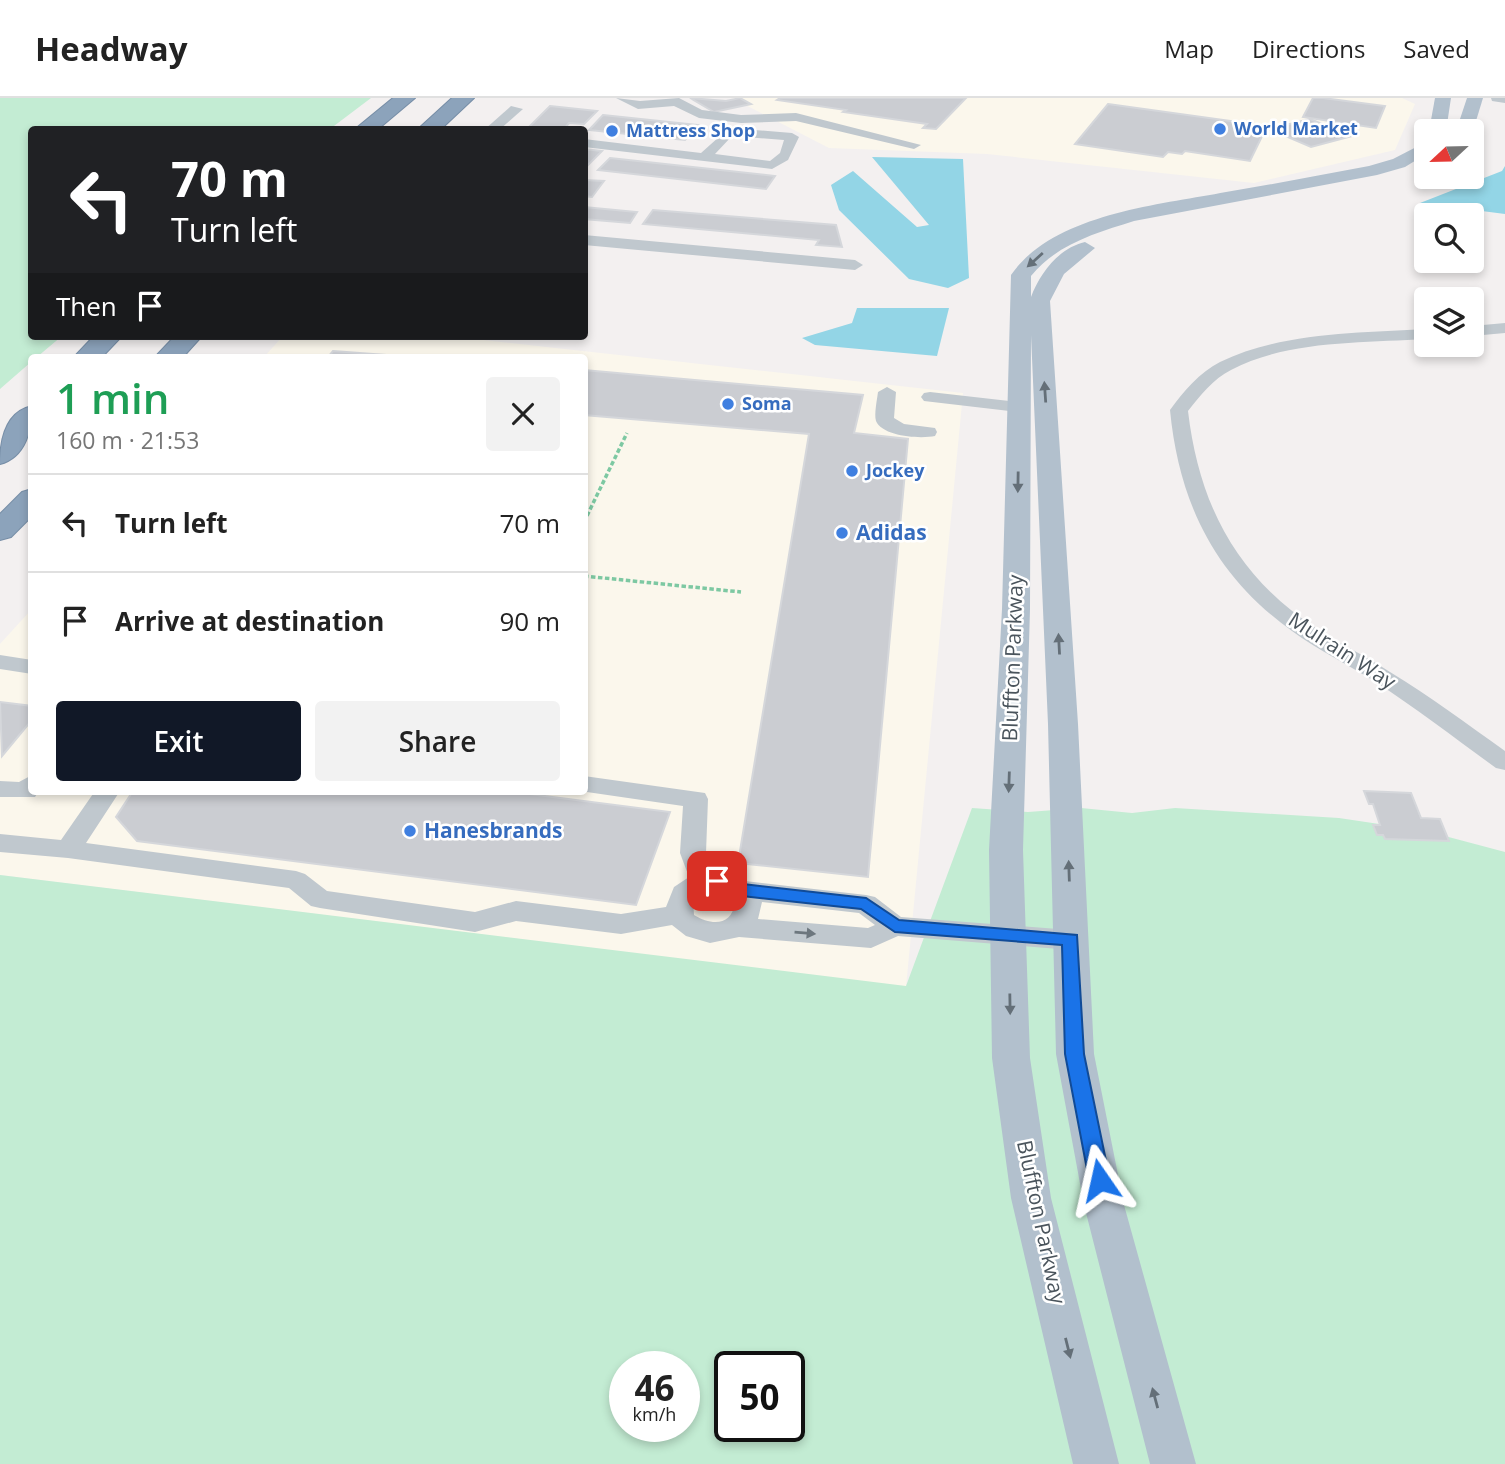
<!DOCTYPE html>
<html lang="en">
<head>
<meta charset="utf-8">
<style>
	:root { --surface:#fff; --page:#f2f2f2; --text:#222; --muted:#767676; --line:#e0e0e0; --accent:#111827 }
	body { margin:0; font-family:"Open Sans",sans-serif; background:var(--page); color:var(--text); height:100vh; display:flex; flex-direction:column; font-size:26px; white-space:nowrap }
	* { box-sizing:border-box; margin:0 }
	p { font-size:23px; color:var(--muted) }
	.icon { flex:none; width:38px; height:38px; fill:none; stroke:currentColor; stroke-width:2; stroke-linecap:round; stroke-linejoin:round }
	.map { position:relative; flex:1; overflow:hidden }
	.drawer { position:absolute; left:28px; top:256px; width:560px; height:441px; display:flex; flex-direction:column; background:var(--surface); border-radius:7px; box-shadow:0 4px 10px #0003 }
	.drawer>* { flex:none }
	.top-card { position:absolute; left:28px; top:28px; width:560px; height:214px; border-radius:7px; box-shadow:0 4px 10px #0003; background:#202124; color:#fff; overflow:hidden }
	.needle { width:46px; rotate:248deg }
	.buttons { position:absolute; left:1414px; top:21px; display:grid; gap:14px }
	.buttons a { display:grid; place-items:center; width:70px; height:70px; border-radius:7px; background:var(--surface); box-shadow:0 4px 10px #0003; font-size:35px }
	.speed { position:absolute; left:609px; top:1253px; display:flex; gap:14px; font-size:35px; font-weight:700; text-align:center }
	.speed>* { display:grid; place-content:center; width:91px; height:91px; border-radius:50%; background:var(--surface); box-shadow:0 4px 10px #0003; line-height:1 }
	.speed small { font-size:18px; font-weight:400 }
	.speed .limit { border:4px solid #111; border-radius:10px; background:#fff; color:#111 }
	.pin { position:absolute; display:grid; place-items:center; width:60px; height:60px; color:#fff; margin:-30px; border-radius:14px; box-shadow:0 4px 10px #0006 }
	.me { position:absolute; width:77px; margin:-38px; rotate:349deg; stroke-linejoin:round; filter:drop-shadow(0 0 5px #0008) }
	.turn { display:flex; align-items:center; gap:24px; height:147px; padding:0 28px; font-size:32px }
	.turn .icon { width:91px; height:91px; stroke-width:2.5 }
	.turn b { display:block; font-size:49px; line-height:60px }
	.then { display:flex; align-items:center; height:66px; padding:0 28px; background:#0003; gap:14px; font-size:26px }
	.round { display:grid; place-items:center; flex:none; width:74px; height:74px; border-radius:7px; background:var(--page) }
	.head { display:flex; align-items:center; justify-content:space-between; height:119px; padding:0 28px }
	h1 { font-size:42px; font-weight:600; line-height:52px; color:#1e9e55 }
	.action { display:flex; gap:14px; margin-top:auto; padding:14px 28px }
	.action a { flex:1; height:80px; border-radius:7px; background:var(--accent); color:#fff; font-size:28px; font-weight:600; line-height:80px; text-align:center }
	.action a+a { background:var(--page); color:var(--text) }
	ul { padding:0; list-style:none }
	li { display:flex; align-items:center; gap:21px; height:98px; padding:0 28px; border-top:2px solid var(--line) }
	li div { flex:1 }
	li b { display:block; font-size:26px }
	li em { font-style:normal }
	header { display:flex; align-items:center; gap:42px; box-sizing:border-box; height:98px; padding:0 35px; background:var(--surface); border-bottom:2px solid var(--line) }
	header strong { font-size:33px }
	nav { display:flex; gap:38px; margin-inline-start:auto; font-size:24px }
	.map>svg:first-child { display:block }
	.commercial { fill:#fbf7ec }
	.green { fill:#c3ecd3; fill-rule:evenodd }
	.water { fill:#93d5e6 }
	.building { fill:#cbcdd2; stroke:#d5d7db; stroke-width:2 }
	.lines { fill:none; stroke-linecap:round; stroke-linejoin:round }
	.highway-casing { stroke:#778ea7; stroke-width:2 }
	.path { stroke:#7dc8a2; stroke-width:3.5; stroke-dasharray:4.5 2.5; stroke-linecap:butt }
	.minor { fill:#c0c8ce; fill-rule:evenodd }
	.major { fill:#b2c0cd; fill-rule:evenodd }
	.highway { fill:#8ca3bb; fill-rule:evenodd }
	.oneway { fill:#646f78 }
	.oneway2 { fill:#6d777e }
	.route { fill:#1a73e8; stroke:#114b97; stroke-width:2 }
	.shop-dot { fill:#3f7fe0; stroke:#fff; stroke-width:2.5 }
	.labels { text-anchor:middle; stroke-width:5; stroke-linejoin:round; paint-order:stroke }
	.far-shop-label { font-size:18px; font-weight:bold; fill:#366cbe; stroke:#fff; text-anchor:start }
	.shop-label { font-size:21px; font-weight:bold; fill:#366cbe; stroke:#fff; text-anchor:start }
	.street-label { font-size:21px; fill:#4a545c; stroke:#fff }
</style>
</head>
<body>
<header>
<strong>Headway</strong>
<nav><a>Map</a><a>Directions</a><a>Saved</a></nav>
</header>
<div class="map">
<svg width="1505" height="1366" viewBox="0 0 1505 1366">
	<rect width="100%" height="100%" fill="#f3f0f0"/>
	<g class="commercial">
		<polygon points="732,0 1402,0 1415,6 1395,52 1254,85 987,56 829,50"/>
		<polygon points="283,238 447,238 963,295 906,889 0,777 0,546 31,512 32,693 584,693 584,259 264,259"/>
	</g>
	<g class="green">
		<polygon points="0,0 371,0 330,31 32,32 32,238 62,238 37,259 32,259 31,264 0,291"/>
		<path d="M972,710L1028,714L1081,710L1132,715L1175,710L1339,720L1426,733L1505,754V1366H0V777L906,888ZM625,1269H684V1328H625ZM730,1269H789V1328H730Z"/>
	</g>
	<g class="water">
		<polygon points="872,59 963,61 969,180 948,190 909,181 839,112 831,87 853,73 917,129 929,127"/>
		<polygon points="1505,68 1505,116 1420,105 1502,73"/>
		<polygon points="857,210 949,210 937,258 815,247 802,240 852,225"/>
	</g>
	<g class="building">
		<polygon points="690,0 726,3 740,0 751,6 714,14"/>
		<polygon points="780,0 966,0 936,31 923,30 927,26 843,14 846,12 777,2"/>
		<polygon points="1313,0 1323,0 1385,8 1376,30 1303,19"/>
		<polygon points="1108,6 1267,28 1250,63 1185,53 1182,56 1168,54 1163,59 1075,46"/>
		<polygon points="550,8 597,13 584,26 569,25 563,32 526,32"/>
		<polygon points="603,17 698,27 685,42 589,32"/>
		<polygon points="1310,21 1352,38 1311,49 1269,31"/>
		<polygon points="584,51 602,53 584,71"/>
		<polygon points="610,60 775,78 766,91 598,72"/>
		<polygon points="584,82 604,83 592,99 584,98"/>
		<polygon points="584,109 637,114 630,125 584,121"/>
		<polygon points="653,112 836,127 842,149 816,147 819,142 643,126"/>
		<polygon points="333,253 400,258 328,259"/>
		<polygon points="584,272 863,297 854,335 908,341 868,779 738,765 809,336 584,317"/>
		<polygon points="0,604 32,608 32,622 2,658"/>
		<polygon points="133,693 506,693 670,714 636,807 137,743 116,719"/>
		<polygon points="1364,693 1411,695 1421,720 1440,721 1449,743 1385,741 1383,737 1377,737 1373,727 1380,727 1373,706 1369,706"/>
	</g>
	<g class="lines">
		<g class="highway-casing">
			<g id="highway">
				<polygon points="393,0 415,0 377,32 354,32"/>
				<polygon points="452,0 474,0 440,32 417,32"/>
				<polygon points="94,238 122,238 102,259 74,259"/>
				<polygon points="175,238 202,238 183,259 155,259"/>
				<path d="M32,308C32,331 26,359 0,366C0,343 5,314 32,308Z"/>
				<polygon points="32,391 32,418 11,439 0,442 0,416 22,394"/>
			</g>
		</g>
		<g class="path">
			<polyline points="584,424 627,335"/>
			<polyline points="584,478 741,494"/>
		</g>
		<g class="minor">
			<polygon points="616,0 640,3 679,0 702,12 741,17 796,15 921,47 914,51 796,23 741,25 699,20 674,8 638,11"/>
			<polygon points="1491,0 1505,0 1505,5 1492,3"/>
			<polygon points="511,8 523,11 499,32 484,32"/>
			<polygon points="429,26 454,32 423,32 424,27"/>
			<path d="M729,30L792,35L799,39L788,62L772,71L584,49V41L701,55ZM732,38L784,42L780,55L770,63L715,56Z"/>
			<polygon points="584,137 855,162 863,167 855,172 584,147"/>
			<polygon points="1505,225 1505,235 1472,238 1472,228"/>
			<path d="M1426,231V241C1364,245 1287,242 1231,272C1213,281 1200,298 1188,313C1199,406 1236,478 1316,530C1340,546 1366,558 1390,574C1430,598 1467,626 1505,653V672L1496,670C1456,641 1416,610 1374,583C1347,566 1318,552 1292,533C1215,478 1179,405 1170,312C1183,294 1200,274 1220,264C1282,234 1359,235 1426,231Z"/>
			<path d="M887,289L896,294L894,320L904,326L935,330L937,334L935,338C921,341 883,339 876,323C874,316 877,302 878,294Z"/>
			<polygon points="930,294 1019,304 1028,309 1019,314 924,303 921,299 924,295"/>
			<polygon points="0,557 32,562 32,576 0,571"/>
			<polygon points="32,677 32,693 39,693 35,699 0,699 0,683 19,684"/>
			<path d="M584,678L705,695L708,701L706,755L713,774L745,783L866,797L875,799L901,819L1071,832L1081,835L1085,842L1081,849L1071,852L898,838L871,850L739,839L710,845L686,838L672,827L621,836L516,823L475,834L320,810L311,808L289,790L68,760L0,754V736L61,742L95,693H120L86,745L296,773L305,776L327,793L475,814L516,803L621,816L666,809L674,789L689,779L680,755L683,708L580,693H584ZM717,792L735,804C732,828 712,828 694,817L693,802L704,794ZM762,804L859,815L875,827L868,830L758,821Z"/>
		</g>
		<g class="major">
			<polygon points="1435,0 1451,0 1446,33 1429,33"/>
			<polygon points="1467,0 1483,0 1472,36 1456,33"/>
			<path d="M1426,44V56L1405,69L1377,77L1134,123C1096,135 1057,146 1031,178V199C1040,175 1059,150 1085,144L1095,150L1064,176L1050,203L1078,626L1094,956L1124,1107L1196,1366H1150L1084,1107L1056,956L1048,626L1031,237L1030,511L1023,752L1030,960L1051,1100L1119,1366H1073L1011,1100L992,960L989,752L1002,511L1011,177C1053,116 1158,107 1226,94C1274,86 1321,77 1369,68L1393,61Z"/>
		</g>
		<use href="#highway" class="highway"/>
	</g>
	<defs><path id="oneway-solid" d="M-6-.8H1V-3.2L6.5 0L1 3.2V.8H-6Z" transform="scale(1.75)"/></defs>
	<g class="oneway">
		<use href="#oneway-solid" transform="translate(1035 162) rotate(138)"/>
		<use href="#oneway-solid" transform="translate(1045 294) rotate(-94)"/>
		<use href="#oneway-solid" transform="translate(1018 384) rotate(91)"/>
		<use href="#oneway-solid" transform="translate(1059 546) rotate(-93)"/>
		<use href="#oneway-solid" transform="translate(1009 684) rotate(92)"/>
		<use href="#oneway-solid" transform="translate(1069 773) rotate(-92)"/>
		<use href="#oneway-solid" transform="translate(1010 906) rotate(89)"/>
		<use href="#oneway-solid" transform="translate(1068 1250) rotate(76)"/>
		<use href="#oneway-solid" transform="translate(1155 1300) rotate(-105)"/>
	</g>
	<use class="oneway2" href="#oneway-solid" transform="translate(805 835) rotate(5)"/>
	<polygon class="route" points="717,777 743,786 866,800 899,822 1077,837 1084,956 1110,1082 1107,1088 1100,1091 1092,1088 1089,1082 1065,956 1062,847 895,834 861,811 742,798 711,787 709,783"/>
	<g class="shop-dot">
		<circle cx="1220" cy="31" r="7"/>
		<circle cx="612" cy="33" r="7"/>
		<circle cx="728" cy="306" r="7"/>
		<circle cx="852" cy="373" r="7"/>
		<circle cx="842" cy="435" r="7"/>
		<circle cx="410" cy="733" r="7"/>
	</g>
	<g class="labels">
		<g class="far-shop-label">
			<text x="1234" y="37">World Market</text>
			<text x="626" y="39">Mattress Shop</text>
			<text x="742" y="312">Soma</text>
			<text x="866" y="379">Jockey</text>
		</g>
		<g class="shop-label">
			<text x="856" y="442">Adidas</text>
			<text x="424" y="740">Hanesbrands</text>
		</g>
		<g class="street-label">
			<text transform="translate(1342 553) rotate(33)" y="7">Mulrain Way</text>
			<text transform="translate(1013 560) rotate(-88)" y="7">Bluffton Parkway</text>
			<text transform="translate(1041 1124) rotate(78)" y="7">Bluffton Parkway</text>
		</g>
	</g>
</svg>
<div class="buttons">
<a><svg class="needle" viewBox="-14 -14 28 28"><path d="M0-13l5 13h-10z" fill="#e53935"/><path d="M0 13l5-13h-10z" fill="#767676"/></svg></a>
<a><svg class="icon" aria-label="search" viewBox="0 0 24 24"><circle cx="10" cy="10" r="6"/><path d="M15 15l6 6"/></svg></a>
<a><svg class="icon" aria-label="layers" viewBox="0 0 24 24"><path d="M12 4l9 5-9 5-9-5zM3 14l9 5 9-5"/></svg></a>
</div>
<div class="speed"><div>46<small>km/h</small></div><div class="limit">50</div></div>
<div class="pin" style="left:717px;top:783px;background:#d93025"><svg class="icon" aria-label="arrive" viewBox="0 0 24 24"><path d="M6 21V4h12l-3 4 3 4H6"/></svg></div>
<svg class="me" style="left:1100px;top:1082px" viewBox="-20 -20 40 40"><path d="M0-17L14 15 0 8-14 15z" fill="#1a73e8" stroke="#fff" stroke-width="4"/></svg>
<div class="top-card">
<div class="turn"><svg class="icon" aria-label="left" viewBox="0 0 24 24"><path d="M17 20v-9H6M10 6l-5 5 5 5"/></svg><div><b>70 m</b>Turn left</div></div>
<div class="then">Then<svg class="icon" aria-label="arrive" viewBox="0 0 24 24"><path d="M6 21V4h12l-3 4 3 4H6"/></svg></div>
</div>
<section class="drawer">
<div class="head"><div><h1>1 min</h1><p>160 m · 21:53</p></div><a class="round"><svg class="icon" aria-label="close" viewBox="0 0 24 24"><path d="M6 6l12 12M18 6L6 18"/></svg></a></div>
<ul>
<li><svg class="icon" aria-label="left" viewBox="0 0 24 24"><path d="M17 20v-9H6M10 6l-5 5 5 5"/></svg><div><b>Turn left</b></div><em>70 m</em></li>
<li><svg class="icon" aria-label="arrive" viewBox="0 0 24 24"><path d="M6 21V4h12l-3 4 3 4H6"/></svg><div><b>Arrive at destination</b></div><em>90 m</em></li>
</ul>
<div class="action"><a>Exit</a><a>Share</a></div>
</section>
</div>
</body>
</html>
